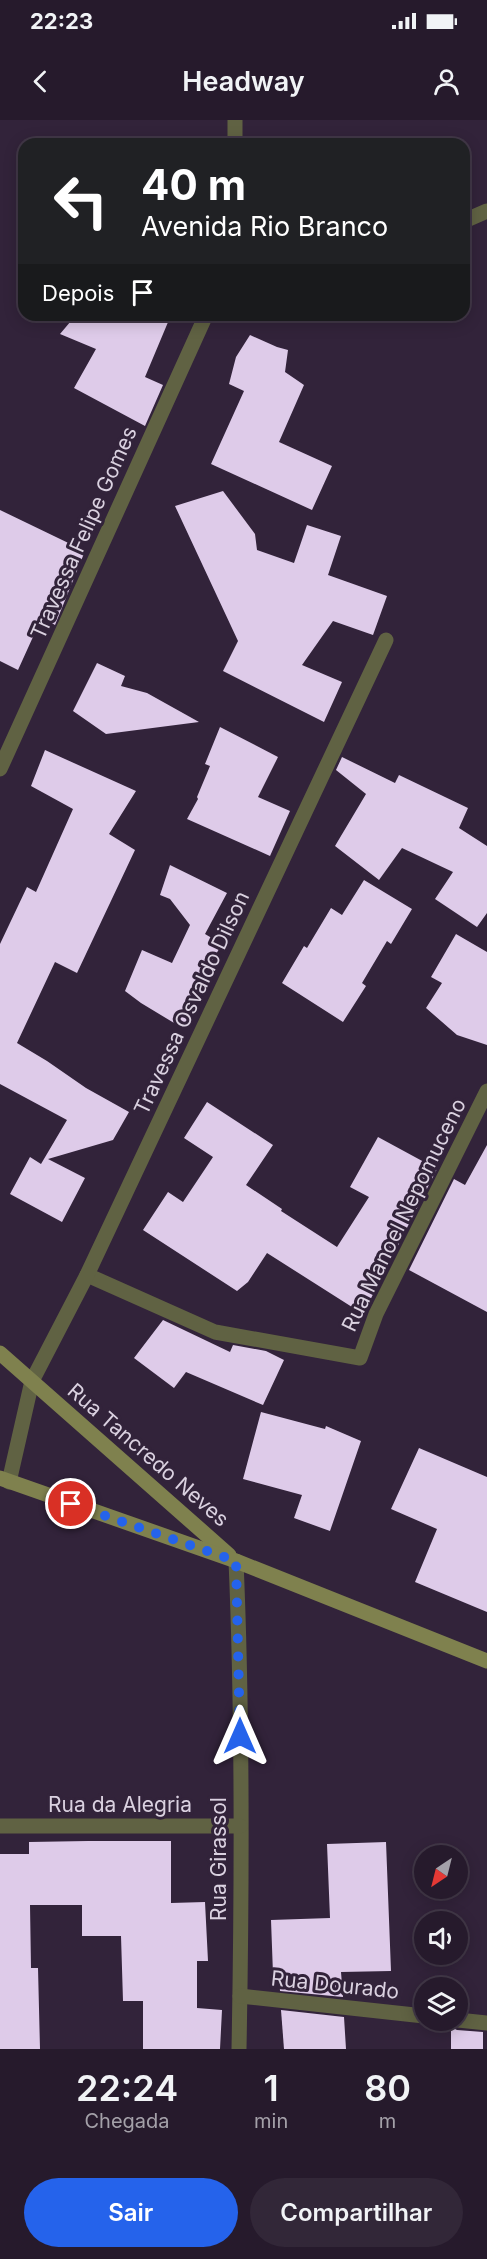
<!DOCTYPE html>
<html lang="pt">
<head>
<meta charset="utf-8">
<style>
	:root { --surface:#261a2c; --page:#322738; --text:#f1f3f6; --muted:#a4a1a9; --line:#423848; --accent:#2563eb }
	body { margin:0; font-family:Inter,sans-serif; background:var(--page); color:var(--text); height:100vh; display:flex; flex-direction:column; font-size:22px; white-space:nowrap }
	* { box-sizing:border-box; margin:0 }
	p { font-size:20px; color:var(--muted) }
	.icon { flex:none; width:33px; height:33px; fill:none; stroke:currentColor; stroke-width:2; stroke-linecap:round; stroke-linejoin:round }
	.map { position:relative; height:1929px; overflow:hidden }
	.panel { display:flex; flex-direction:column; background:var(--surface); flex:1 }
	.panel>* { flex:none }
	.hud { position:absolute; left:18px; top:18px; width:452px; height:183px; border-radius:18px; box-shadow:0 3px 15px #0003,0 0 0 2px var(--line); background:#202124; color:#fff; overflow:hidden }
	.needle { width:39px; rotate:215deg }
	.controls { position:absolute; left:414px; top:1725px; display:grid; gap:12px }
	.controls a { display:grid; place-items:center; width:54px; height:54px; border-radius:50%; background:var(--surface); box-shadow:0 3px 15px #0003,0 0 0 2px var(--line); font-size:30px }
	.pin { position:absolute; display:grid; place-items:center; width:51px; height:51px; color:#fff; margin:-26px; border:3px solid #fff; border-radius:50%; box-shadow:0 2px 6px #0007 }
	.me { position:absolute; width:66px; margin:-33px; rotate:0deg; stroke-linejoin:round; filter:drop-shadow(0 0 4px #0008) }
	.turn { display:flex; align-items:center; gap:21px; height:126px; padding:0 24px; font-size:27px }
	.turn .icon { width:78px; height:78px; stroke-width:2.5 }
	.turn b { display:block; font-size:42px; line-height:51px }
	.then { display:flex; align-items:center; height:57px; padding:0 24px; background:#0003; gap:12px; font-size:22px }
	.eta { display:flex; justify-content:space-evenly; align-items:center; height:102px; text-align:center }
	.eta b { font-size:36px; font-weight:600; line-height:42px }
	.cta { display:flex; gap:12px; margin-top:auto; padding:12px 24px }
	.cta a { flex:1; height:69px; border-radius:36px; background:var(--accent); color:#fff; font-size:24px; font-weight:600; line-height:69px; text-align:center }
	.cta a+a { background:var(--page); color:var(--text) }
	.status { display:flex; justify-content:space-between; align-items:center; height:42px; padding:0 30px; background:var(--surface); direction:ltr }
	.status svg { height:16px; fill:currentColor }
	header { display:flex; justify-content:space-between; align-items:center; height:78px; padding:0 24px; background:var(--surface); font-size:27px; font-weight:600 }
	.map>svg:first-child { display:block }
	.building { fill:#decbe9 }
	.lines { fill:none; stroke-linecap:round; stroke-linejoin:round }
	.lane { stroke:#606243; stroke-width:15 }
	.street { stroke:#606243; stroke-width:15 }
	.secondary { stroke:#7f814e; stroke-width:15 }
	.route { stroke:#2563eb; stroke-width:10; stroke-dasharray:0 18 }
	.labels { text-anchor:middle; stroke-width:6; stroke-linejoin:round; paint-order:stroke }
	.street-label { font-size:21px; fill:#dad1e0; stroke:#32233a }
</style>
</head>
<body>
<div class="status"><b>22:23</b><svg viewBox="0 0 49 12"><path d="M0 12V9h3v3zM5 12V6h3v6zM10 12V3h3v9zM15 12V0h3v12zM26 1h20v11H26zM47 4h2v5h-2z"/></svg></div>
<header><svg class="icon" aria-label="back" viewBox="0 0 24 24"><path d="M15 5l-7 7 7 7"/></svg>Headway<svg class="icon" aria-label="person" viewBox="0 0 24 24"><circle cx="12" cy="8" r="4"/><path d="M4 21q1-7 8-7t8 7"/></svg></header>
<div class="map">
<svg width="487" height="1929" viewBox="0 0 487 1929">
	<rect width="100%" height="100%" fill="#32233a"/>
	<g class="building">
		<polygon points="76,195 171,195 145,257 163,265 145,306 74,268 96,229 60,214"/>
		<polygon points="250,215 277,227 288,230 285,252 304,265 279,322 332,346 312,390 211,344 244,271 229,264 236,237"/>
		<polygon points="223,371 255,414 257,430 294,443 307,405 341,416 328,455 387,476 373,515 333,501 302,545 342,562 324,602 223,551 238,521 175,386"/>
		<polygon points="0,390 85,431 55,505 42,497 18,550 0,541"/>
		<polygon points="97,543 125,556 121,566 147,573 199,602 106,614 73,591"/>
		<polygon points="220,607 278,637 258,677 290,691 270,736 187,699 198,679 197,677 210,646 205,644"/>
		<polygon points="45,630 136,671 109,714 135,730 77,853 55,842 17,923 47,941 86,968 129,992 113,1020 48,1039 85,1058 62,1102 10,1074 30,1037 41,1044 67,1000 0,964 0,824 27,767 36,772 73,689 31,666"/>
		<polygon points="342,637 395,663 399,655 468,688 459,708 487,726 487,793 477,807 435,779 453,752 402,728 379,760 335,726 366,674 336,650"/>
		<polygon points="170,745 227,773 205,814 222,824 202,858 207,860 184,909 141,883 125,871 142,830 172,843 190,805 170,779 160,775"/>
		<polygon points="364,760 412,789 391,824 387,821 362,863 366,866 343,902 282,863 304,826 307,828 331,788 342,795"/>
		<polygon points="456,814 487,832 487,925 457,915 426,888 442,863 431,857"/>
		<polygon points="207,982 273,1025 246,1065 282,1089 281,1091 337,1127 369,1077 350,1067 378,1017 437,1049 363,1194 267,1133 248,1162 237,1171 143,1110 168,1072 183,1082 213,1037 184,1018"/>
		<polygon points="487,1025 487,1192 409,1150 454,1059 465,1065"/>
		<polygon points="163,1200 230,1232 233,1225 266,1231 284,1240 263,1285 186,1252 174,1268 134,1238"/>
		<polygon points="261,1292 325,1309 326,1306 361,1321 330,1411 294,1398 302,1375 243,1359"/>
		<polygon points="419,1328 487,1357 487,1492 415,1462 437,1409 391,1389"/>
		<polygon points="88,1721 171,1721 171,1783 205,1782 208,1841 197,1841 197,1888 222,1890 220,1929 143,1929 143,1881 123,1881 121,1816 82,1816 82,1785 30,1785 31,1848 38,1848 40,1929 0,1929 0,1734 29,1734 29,1722"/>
		<polygon points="386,1722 391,1851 341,1852 343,1877 280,1871 279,1854 273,1854 271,1800 330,1798 327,1724"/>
		<polygon points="281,1890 344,1897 346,1929 284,1929"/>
		<polygon points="451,1907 457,1910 483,1912 483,1929 451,1929"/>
	</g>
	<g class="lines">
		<g class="lane">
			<polyline points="235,0 235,17 237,24"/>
			<polyline points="464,101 487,91"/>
		</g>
		<g class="street">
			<polyline points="0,649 206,195"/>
			<polyline points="87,1155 215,1212 360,1238 376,1194 487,971"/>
			<polyline points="9,1362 32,1261 87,1155 386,520"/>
			<path d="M236,1441C243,1603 242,1767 239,1929"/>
			<polyline points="0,1706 240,1706"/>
			<polyline points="240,1876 424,1896"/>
			<polyline points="458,1900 487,1903"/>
		</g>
		<g class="secondary">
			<polyline points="0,1233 229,1435"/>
			<polyline points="0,1358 236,1441 487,1541"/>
		</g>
	</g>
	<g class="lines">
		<polyline class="route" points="71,1384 236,1441 240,1616"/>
	</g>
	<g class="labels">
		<g class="street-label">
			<text transform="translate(84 413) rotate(-66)" y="7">Travessa Felipe Gomes</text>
			<text transform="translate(192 883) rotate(-65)" y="7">Travessa Osvaldo Dilson</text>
			<text transform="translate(404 1095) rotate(-64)" y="7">Rua Manoel Nepomuceno</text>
			<text transform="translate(148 1335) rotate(41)" y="7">Rua Tancredo Neves</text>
			<text x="120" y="1692">Rua da Alegria</text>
			<text transform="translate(219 1739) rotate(-90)" y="7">Rua Girassol</text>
			<text transform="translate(335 1865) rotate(6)" y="7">Rua Dourado</text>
		</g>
	</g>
</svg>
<div class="controls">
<a><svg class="needle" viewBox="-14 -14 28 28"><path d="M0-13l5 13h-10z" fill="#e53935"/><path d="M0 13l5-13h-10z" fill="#a4a1a9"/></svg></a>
<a><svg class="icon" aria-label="sound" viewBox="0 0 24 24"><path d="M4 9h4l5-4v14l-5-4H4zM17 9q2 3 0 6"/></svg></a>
<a><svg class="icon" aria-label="layers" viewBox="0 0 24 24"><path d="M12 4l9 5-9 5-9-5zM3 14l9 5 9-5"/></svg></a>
</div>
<div class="pin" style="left:71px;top:1384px;background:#d93025"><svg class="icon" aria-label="arrive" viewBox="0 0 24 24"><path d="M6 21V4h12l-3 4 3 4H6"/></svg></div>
<svg class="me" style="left:240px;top:1616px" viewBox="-20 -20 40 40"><path d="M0-17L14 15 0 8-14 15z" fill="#2563eb" stroke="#fff" stroke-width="4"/></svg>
<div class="hud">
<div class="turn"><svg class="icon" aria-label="left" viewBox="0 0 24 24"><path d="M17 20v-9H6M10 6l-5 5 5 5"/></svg><div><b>40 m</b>Avenida Rio Branco</div></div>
<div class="then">Depois<svg class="icon" aria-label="arrive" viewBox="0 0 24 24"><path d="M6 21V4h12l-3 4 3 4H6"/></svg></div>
</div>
</div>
<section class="panel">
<div class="eta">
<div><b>22:24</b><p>Chegada</p></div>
<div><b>1</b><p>min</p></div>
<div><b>80</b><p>m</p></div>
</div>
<div class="cta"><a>Sair</a><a>Compartilhar</a></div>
</section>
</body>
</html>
